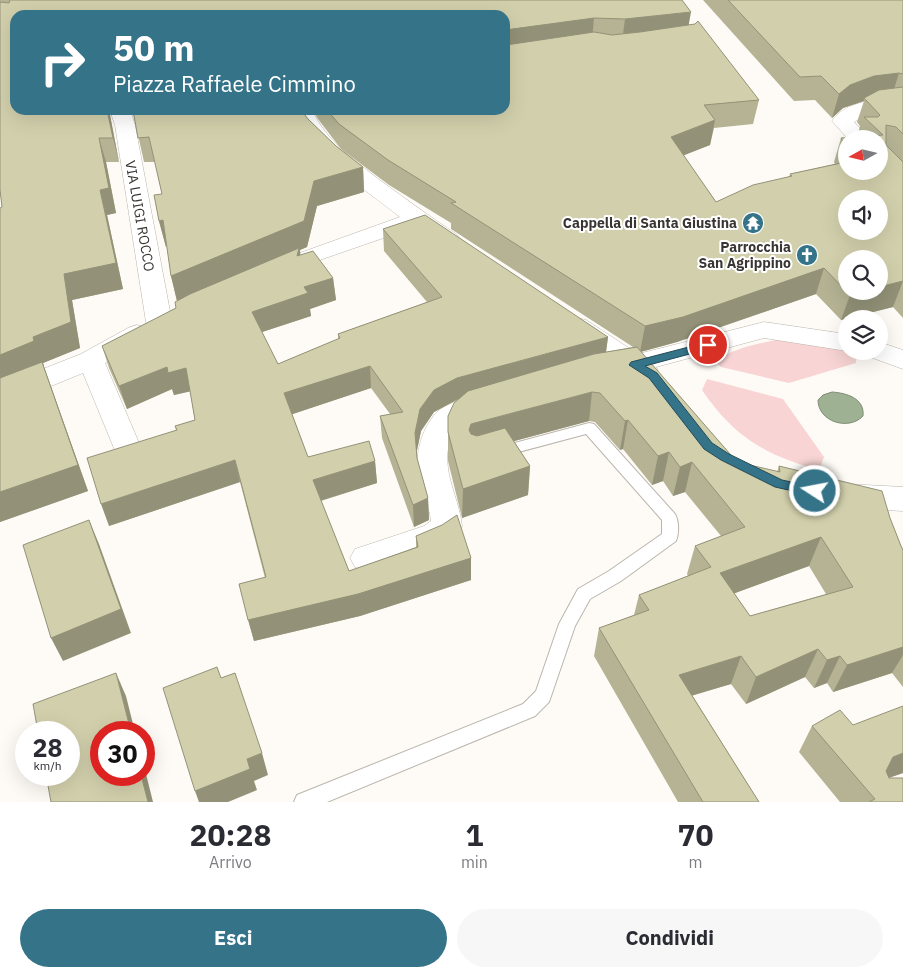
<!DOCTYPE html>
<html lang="it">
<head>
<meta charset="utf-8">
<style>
	:root { --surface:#fff; --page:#f7f7f7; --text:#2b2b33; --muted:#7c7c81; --accent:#347388 }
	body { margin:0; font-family:"IBM Plex Sans",sans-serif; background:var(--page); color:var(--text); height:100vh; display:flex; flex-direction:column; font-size:19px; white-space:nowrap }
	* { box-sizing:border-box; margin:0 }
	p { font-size:16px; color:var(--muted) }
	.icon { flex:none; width:28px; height:28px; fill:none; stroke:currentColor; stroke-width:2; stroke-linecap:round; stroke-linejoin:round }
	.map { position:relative; height:802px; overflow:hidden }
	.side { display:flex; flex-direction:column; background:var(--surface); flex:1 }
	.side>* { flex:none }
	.top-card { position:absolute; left:10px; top:10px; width:500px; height:105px; border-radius:15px; box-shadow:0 5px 20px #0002; background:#347388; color:#fff; overflow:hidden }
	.needle { width:32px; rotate:262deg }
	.tools { position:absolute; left:838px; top:130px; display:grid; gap:10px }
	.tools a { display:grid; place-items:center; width:50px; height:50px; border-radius:50%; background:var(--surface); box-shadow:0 5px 20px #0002; font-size:25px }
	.speed { position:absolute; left:15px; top:721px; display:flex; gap:10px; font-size:25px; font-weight:700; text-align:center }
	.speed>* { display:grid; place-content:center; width:65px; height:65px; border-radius:50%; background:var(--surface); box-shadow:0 5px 20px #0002; line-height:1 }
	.speed small { font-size:12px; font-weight:400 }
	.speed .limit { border:8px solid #d22; background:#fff; color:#111 }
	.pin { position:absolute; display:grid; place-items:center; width:42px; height:42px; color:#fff; margin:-21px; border:2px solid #fff; border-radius:50%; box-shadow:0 1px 5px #0007 }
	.me { position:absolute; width:55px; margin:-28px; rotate:281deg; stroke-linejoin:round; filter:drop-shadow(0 0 4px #0008) }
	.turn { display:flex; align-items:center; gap:18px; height:105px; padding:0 20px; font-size:22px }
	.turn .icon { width:65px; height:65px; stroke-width:2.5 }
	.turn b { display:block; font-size:35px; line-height:42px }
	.eta { display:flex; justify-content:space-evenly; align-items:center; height:85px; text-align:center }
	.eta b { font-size:30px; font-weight:700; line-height:35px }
	.action { display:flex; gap:10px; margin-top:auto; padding:10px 20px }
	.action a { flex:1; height:58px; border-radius:30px; background:var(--accent); color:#fff; font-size:20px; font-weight:700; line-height:58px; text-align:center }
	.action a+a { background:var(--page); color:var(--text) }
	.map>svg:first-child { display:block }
	.green { fill:#f8d4d4 }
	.water { fill:#9eb293; stroke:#7f8c76 }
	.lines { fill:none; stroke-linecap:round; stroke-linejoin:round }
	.lane-casing { stroke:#bab5ad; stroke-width:2 }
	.street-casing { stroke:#bab5ad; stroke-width:1 }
	.lane { fill:#fff; fill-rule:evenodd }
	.street { fill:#fff; fill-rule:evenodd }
	.wall { fill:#b5b394; fill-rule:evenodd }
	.shaded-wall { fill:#939278 }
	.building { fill:#d2d0ac; stroke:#939278; fill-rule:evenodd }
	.route { fill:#347388; stroke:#224b58 }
	.labels { text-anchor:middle; stroke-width:4; stroke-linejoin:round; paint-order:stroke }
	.street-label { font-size:14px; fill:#383532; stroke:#fff }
	.poi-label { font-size:14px; font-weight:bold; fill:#383532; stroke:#fff; text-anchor:end }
</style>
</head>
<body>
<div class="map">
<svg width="903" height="802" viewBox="0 0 903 802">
	<rect width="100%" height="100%" fill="#fefbf6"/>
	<g class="green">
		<path d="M780,339L846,349V351H857L856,363L789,383L721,367L718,364L719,359C737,347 759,344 780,339Z"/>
		<path d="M707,379L783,399L824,457L819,470C765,455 734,437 702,390Z"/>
	</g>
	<path class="water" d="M832,392C846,393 865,398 863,416C849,431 818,422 818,400L823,395Z"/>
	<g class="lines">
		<g class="lane-casing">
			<path id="lane" d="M589,423L594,424L675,514C679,521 679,534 676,541L621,581L590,599L575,626L549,702L535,716L327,802H294L297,795L523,704L536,691L559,624L578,589L609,571L662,534V520L586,434L500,457L495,456L493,452L495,448L500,447Z"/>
		</g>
		<g class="street-casing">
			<g id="street">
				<path d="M891,98L898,100L901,104L898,108L871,112L854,122L870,139H848L832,121C844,103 871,100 891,98Z"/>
				<polygon points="110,110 130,110 135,125 172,322 168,328 159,330 150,328 146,322 115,125"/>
				<path d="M292,110H312C326,141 354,160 381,181C406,199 430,217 456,234L460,239L456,244C440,248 428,236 415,227L317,261L288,273L280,275L272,273L268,268L272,263L400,217C361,186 313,157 292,110Z"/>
				<path d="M577,318L586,320L638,354L764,322L846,334L847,351L764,338L656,367L658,371L654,377C639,382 642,376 630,374C624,373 622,376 614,373L610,367L613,362L568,332L564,326L568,320Z"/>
				<polygon points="137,325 146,328 150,334 146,340 105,363 142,450 138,458 128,461 118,458 83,373 0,407 0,386 81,354 128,328"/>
				<polygon points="879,342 903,350 903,369 870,357 866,351 879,351"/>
				<path d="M482,393L492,396L496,403L492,410C472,416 455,421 449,443C442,474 459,497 462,526L458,535L446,544L366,571L355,567L350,558L355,549L424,526L431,521C429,504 421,489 418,472C415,451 424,421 442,408C453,400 469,397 482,393Z"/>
				<polygon points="847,484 903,487 903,511 847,508 836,504 832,496 836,488"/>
			</g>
		</g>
		<use href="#lane" class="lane"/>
		<use href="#street" class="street"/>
	</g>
	<g class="wall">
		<path d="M0,0H682L689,25L759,100L753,124L714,128L710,145L683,155L716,202L789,177L790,174L835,164L834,162L841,138L857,137L860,126L857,122L864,101L843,108L832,118L815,100L794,101L703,0H903V318L893,307L841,320L816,294L677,342L641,352L737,462L777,472L779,466L890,518L901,546L903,550V687L892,673L833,692L827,683L814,688L805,677L746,704L731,684L692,695L759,802H678L594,656L599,628L634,615L639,595L688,576L687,574L695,546L721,536L685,492L673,496L663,481L652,485L623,449L620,450L595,422L589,421L514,441L530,466L528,495L462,518L448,461V416L458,400L434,412L421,431L417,450V458L428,498L429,520L414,527L382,438L380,416L390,414L371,388L292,414L308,457L375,461L377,483L321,501L349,571L416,547V536L471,580L360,616L254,641L239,584L265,578L240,482L109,526L176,430L175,426L195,420L190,391L174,395L172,389L127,409L109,368L102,346L176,308L177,301L171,276L167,246L166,247L159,221L162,194L155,162H144L134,117L132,110H301L308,119L336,146L363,167L364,192L317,206L307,247L300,250V255L333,278L336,300L310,309L311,316L262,332L278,364L338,339V334L427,302L384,251L383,229L608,337L606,352L633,347L451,229V223L389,185L341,149L318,119L313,110H505L15,15L109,110L119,162H106L116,213L107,215L123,289L72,300L80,348L43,363L44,367L88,491L0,522L2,207L0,190ZM846,139L879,171H846ZM846,259L879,291H846ZM809,566L826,594L750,616L734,593Z"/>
		<polygon points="853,725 903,773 889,778 903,802 840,802 799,752 812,726"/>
	</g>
	<g class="shaded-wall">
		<polygon points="691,12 687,34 622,42 625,19"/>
		<polygon points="594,18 592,41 505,52 506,29"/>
		<polygon points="899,73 892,96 864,98 864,101 843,108 832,118 839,94 850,85 874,76"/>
		<polygon points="107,110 109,110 119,162 113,138"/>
		<polygon points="715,120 710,145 667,162 671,137"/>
		<polygon points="99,138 106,162 116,213 107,215 123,289 72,300 80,348 43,363 44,367 88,491 0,522 0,355 33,337 64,274 100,190"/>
		<polygon points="363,167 364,192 317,206 307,247 300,250 302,270 177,301 171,276 314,181"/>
		<polygon points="163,220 169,246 166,247 159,221"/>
		<polygon points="824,268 816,294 677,342 640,352 645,326"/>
		<polygon points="333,278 336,300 310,309 311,316 256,334 252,312 304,287"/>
		<polygon points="903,281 893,307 841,320 850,295 863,291 879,291 879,287"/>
		<polygon points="608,337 605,359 456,400 434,412 421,431 416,455 415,433 420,409 434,390 457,378"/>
		<polygon points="370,366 371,388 287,416 284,393"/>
		<polygon points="167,367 186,368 192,391 174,395 172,389 127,409 119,386"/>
		<polygon points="592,392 589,421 470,453 469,430 471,424"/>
		<polygon points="628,420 623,449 620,450 625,421"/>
		<polygon points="669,452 663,481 652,485 658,456"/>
		<polygon points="235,460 240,482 109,526 101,504"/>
		<polygon points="375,461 377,483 316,502 313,480"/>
		<polygon points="692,462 685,492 673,496 680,467"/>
		<polygon points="530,466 528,495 462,518 463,489"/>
		<polygon points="428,498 429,520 414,527 413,505"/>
		<polygon points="89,520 99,544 131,633 63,661 51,638"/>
		<polygon points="821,537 809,566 711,602 720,573"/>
		<polygon points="471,558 471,580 360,616 254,641 248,620"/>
		<polygon points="903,647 903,655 892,673 833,692 847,665"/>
		<polygon points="818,649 805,677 746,704 756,677"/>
		<polygon points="741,656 731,684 671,702 679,675"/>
		<polygon points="840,656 827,683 814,688 827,660"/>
		<polygon points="116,673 126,696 135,732 131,732"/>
		<polygon points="262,753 268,775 254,781 257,790 228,802 199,802 195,791 247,759"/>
		<polygon points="903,753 903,773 876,782 893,757"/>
		<polygon points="144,766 153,802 148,802 141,775 144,775"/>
	</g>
	<g class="building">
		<polygon points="10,0 682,0 691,12 625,19 594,18 505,30 505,15 15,15 15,110 107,110 113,138 99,138 109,188 100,190 116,263 64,274 71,322 33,337 34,341 0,355 0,208 2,207 0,190 0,2 9,3"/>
		<polygon points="728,0 903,0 903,74 899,73 874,76 850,85 839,94 821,76 800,77"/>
		<path d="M698,21L759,100L704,105L715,120L671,137L716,202L753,185L792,176L790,174L846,162V171H879V139H846V146L841,138L883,135L864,117H878L880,115L864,98L879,90L903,87V134L896,127L886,125V145L903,162V281L879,287V259H846V291L824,268L683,317L645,326L451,203L456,202L388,160L339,124L327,110H505V44L506,45L594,32L612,35L640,32L695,24ZM846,199H879V231H846Z"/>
		<polygon points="133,110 301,110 308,119 336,146 363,167 314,181 304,221 171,276 163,220 159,221 154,195 162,194 149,137 138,138"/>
		<polygon points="425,215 608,337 457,378 434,390 420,409 415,433 417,458 428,498 413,505 380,416 403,412 370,366 284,393 308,457 369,441 375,461 313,480 349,571 418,547 416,536 442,525 457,515 471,558 358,594 248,620 239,584 266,577 235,460 101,504 87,458 177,430 175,426 195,420 186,368 168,373 167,367 119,386 102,346 176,308 175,302 190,294 299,248 297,256 313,251 333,278 304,287 308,293 252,312 278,364 340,338 338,334 442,297 383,229"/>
		<polygon points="847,291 863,291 850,295"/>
		<path d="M637,347L737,462L780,472L779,466L882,491L890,518L901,546L903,550V647L847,665L840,656L827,660L818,649L756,677L741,656L679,675L759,802H703L599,628L649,610L639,595L711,567L695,546L745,527L692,462L680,467L669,452L658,456L628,420L625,421L600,393L592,392L471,424L469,430L471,434L477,436L505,428L530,466L463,489L448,432V416L454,403L468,391L594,354ZM821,537L853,587L750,616L720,573Z"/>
		<polygon points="42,362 78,465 0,492 0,378"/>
		<polygon points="89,520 121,609 51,638 23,545"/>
		<polygon points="217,667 221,678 235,673 262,753 247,759 250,769 195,791 163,688"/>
		<polygon points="116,673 131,732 101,732 101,775 141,775 148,802 51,802 46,775 69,775 69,732 38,732 33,704"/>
		<polygon points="903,706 903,753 893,757 886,771 889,778 903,778 903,802 869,802 875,799 812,726 840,710 853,725"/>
	</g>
	<polygon class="route" points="708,342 712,343 714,345 712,348 645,366 657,373 712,443 729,454 782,480 819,488 821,491 819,494 815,496 775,487 721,460 704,449 649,378 629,365 631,362"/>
	<defs>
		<g id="temple-disc" transform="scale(1.125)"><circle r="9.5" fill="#347388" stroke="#fff"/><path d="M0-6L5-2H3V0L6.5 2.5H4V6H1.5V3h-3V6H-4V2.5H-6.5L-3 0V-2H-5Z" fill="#fff"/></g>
		<g id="church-disc" transform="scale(1.125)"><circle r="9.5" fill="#347388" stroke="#fff"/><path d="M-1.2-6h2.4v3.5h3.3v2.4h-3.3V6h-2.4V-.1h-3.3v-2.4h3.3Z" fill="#fff"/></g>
	</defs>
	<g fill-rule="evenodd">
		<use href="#temple-disc" x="753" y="223"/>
		<use href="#church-disc" x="807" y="255"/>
	</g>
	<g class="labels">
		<g class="street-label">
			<text transform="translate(140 216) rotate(80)" y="5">VIA LUIGI ROCCO</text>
		</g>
		<g class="poi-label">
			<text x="737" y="228">Cappella di Santa Giustina</text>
			<text x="791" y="252">Parrocchia<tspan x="791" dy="16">San Agrippino</tspan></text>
		</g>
	</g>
</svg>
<div class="tools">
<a><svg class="needle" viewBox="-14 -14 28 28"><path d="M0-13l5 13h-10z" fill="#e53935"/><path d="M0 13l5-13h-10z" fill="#7c7c81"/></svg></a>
<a><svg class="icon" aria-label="sound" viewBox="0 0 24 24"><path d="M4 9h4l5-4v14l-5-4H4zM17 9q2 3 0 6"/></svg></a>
<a><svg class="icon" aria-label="search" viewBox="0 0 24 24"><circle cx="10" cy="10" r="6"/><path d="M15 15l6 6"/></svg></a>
<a><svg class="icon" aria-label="layers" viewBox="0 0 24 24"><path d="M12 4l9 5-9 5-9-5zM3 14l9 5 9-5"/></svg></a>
</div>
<div class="speed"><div>28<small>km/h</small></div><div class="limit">30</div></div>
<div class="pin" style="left:708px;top:345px;background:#d93025"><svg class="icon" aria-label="arrive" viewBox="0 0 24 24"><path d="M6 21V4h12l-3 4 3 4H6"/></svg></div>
<svg class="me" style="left:815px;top:491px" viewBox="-20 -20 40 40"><circle r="17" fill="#347388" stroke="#fff" stroke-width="3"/><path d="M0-11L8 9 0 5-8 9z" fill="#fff"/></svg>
<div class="top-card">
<div class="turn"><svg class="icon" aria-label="right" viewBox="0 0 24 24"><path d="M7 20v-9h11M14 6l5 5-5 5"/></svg><div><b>50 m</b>Piazza Raffaele Cimmino</div></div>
</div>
</div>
<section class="side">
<div class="eta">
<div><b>20:28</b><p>Arrivo</p></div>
<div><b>1</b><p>min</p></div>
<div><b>70</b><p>m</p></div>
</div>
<div class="action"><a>Esci</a><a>Condividi</a></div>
</section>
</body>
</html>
